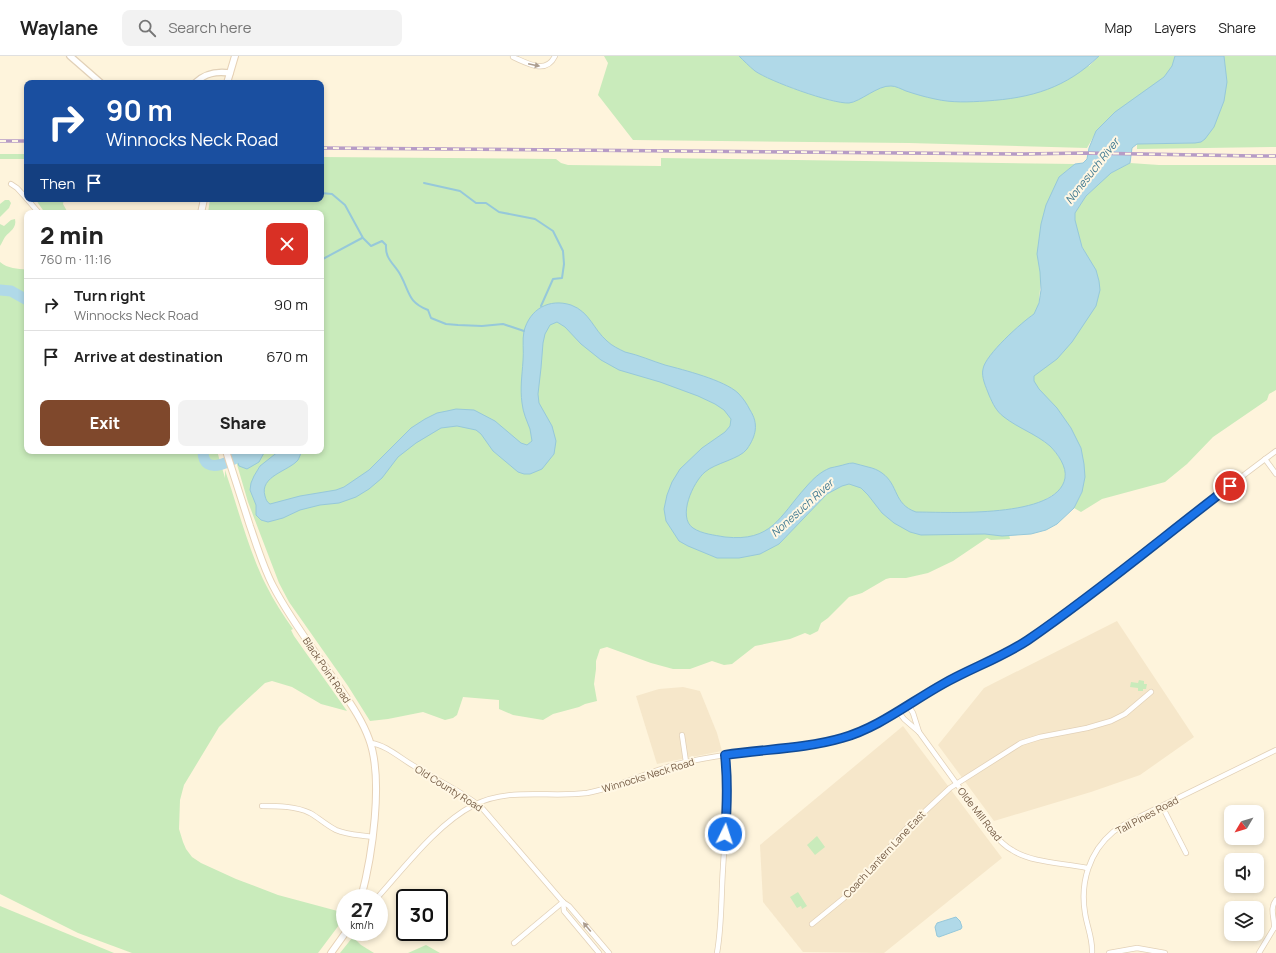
<!DOCTYPE html>
<html lang="en">
<head>
<meta charset="utf-8">
<style>
	:root { --surface:#fff; --page:#f2f2f2; --text:#222; --muted:#767676; --line:#e0e0e0; --accent:#7f482c }
	body { margin:0; font-family:Manrope,sans-serif; background:var(--page); color:var(--text); height:100vh; display:flex; flex-direction:column; font-size:15px; white-space:nowrap }
	* { box-sizing:border-box; margin:0 }
	p { font-size:13px; color:var(--muted) }
	.icon { flex:none; width:22px; height:22px; fill:none; stroke:currentColor; stroke-width:2; stroke-linecap:round; stroke-linejoin:round }
	.map { position:relative; flex:1; overflow:hidden }
	.panel { position:absolute; left:24px; top:154px; width:300px; height:244px; display:flex; flex-direction:column; background:var(--surface); border-radius:8px; box-shadow:0 2px 6px #0003 }
	.panel>* { flex:none }
	.banner { position:absolute; left:24px; top:24px; width:300px; height:122px; border-radius:8px; box-shadow:0 2px 6px #0003; background:#1a4fa0; color:#fff; overflow:hidden }
	.needle { width:26px; rotate:232deg }
	.controls { position:absolute; left:1224px; top:749px; display:grid; gap:8px }
	.controls a { display:grid; place-items:center; width:40px; height:40px; border-radius:8px; background:var(--surface); box-shadow:0 2px 6px #0003; font-size:20px }
	.speed { position:absolute; left:336px; top:833px; display:flex; gap:8px; font-size:20px; font-weight:700; text-align:center }
	.speed>* { display:grid; place-content:center; width:52px; height:52px; border-radius:50%; background:var(--surface); box-shadow:0 2px 6px #0003; line-height:1 }
	.speed small { font-size:10px; font-weight:400 }
	.speed .limit { border:2px solid #111; border-radius:6px; background:#fff; color:#111 }
	.pin { position:absolute; display:grid; place-items:center; width:34px; height:34px; color:#fff; margin:-17px; border:2px solid #fff; border-radius:50%; box-shadow:0 1px 4px #0007 }
	.me { position:absolute; width:44px; margin:-22px; rotate:4deg; stroke-linejoin:round; filter:drop-shadow(0 0 3px #0008) }
	.turn { display:flex; align-items:center; gap:14px; height:84px; padding:0 16px; font-size:18px }
	.turn .icon { width:52px; height:52px; stroke-width:2.5 }
	.turn b { display:block; font-size:28px; line-height:34px }
	.then { display:flex; align-items:center; height:38px; padding:0 16px; background:#0003; gap:8px; font-size:15px }
	.round { display:grid; place-items:center; flex:none; width:42px; height:42px; border-radius:8px; background:var(--page) }
	.overview { display:flex; align-items:center; justify-content:space-between; height:68px; padding:0 16px }
	h1 { font-size:24px; font-weight:800; line-height:30px }
	.button { display:flex; gap:8px; margin-top:auto; padding:8px 16px }
	.button a { flex:1; height:46px; border-radius:8px; background:var(--accent); color:#fff; font-size:16px; font-weight:800; line-height:46px; text-align:center }
	.button a+a { background:var(--page); color:var(--text) }
	ul { padding:0; list-style:none }
	li { display:flex; align-items:center; gap:12px; height:52px; padding:0 16px; border-top:1px solid var(--line) }
	li div { flex:1 }
	li b { display:block; font-size:15px }
	li em { font-style:normal }
	header { display:flex; align-items:center; gap:24px; box-sizing:border-box; height:56px; padding:0 20px; background:var(--surface); border-bottom:1px solid var(--line) }
	header strong { font-size:19px }
	nav { display:flex; gap:22px; margin-inline-start:auto; font-size:14px }
	.search { width:280px; height:36px; background:var(--page); display:flex; align-items:center; gap:10px; box-sizing:border-box; padding:0 14px; border-radius:8px; color:var(--muted); font-size:15px }
	.map>svg:first-child { display:block }
	.residential { fill:#f6e7ca }
	.green { fill:#c9ebbb }
	.water { fill:#b0d9e8; stroke:#96c8da }
	.lines { fill:none; stroke-linecap:round; stroke-linejoin:round }
	.stream { stroke:#96c8da; stroke-width:2 }
	.river { stroke:#b0d9e8; stroke-width:11 }
	.minor-casing { stroke:#e2d1b8; stroke-width:6 }
	.tertiary-casing { stroke:#e2d1b8; stroke-width:8 }
	.secondary-casing { stroke:#e7d2b6; stroke-width:8 }
	.minor { stroke:#fff; stroke-width:4.5 }
	.tertiary { stroke:#fff; stroke-width:5.5 }
	.secondary { stroke:#fff; stroke-width:6 }
	.rail-casing { stroke:#b79cc6; stroke-width:3.5 }
	.rail { stroke:#fff7e4; stroke-width:2; stroke-dasharray:6; stroke-linecap:butt }
	.oneway { fill:#ac9d8f }
	.route-casing { stroke:#114b97; stroke-width:10 }
	.route { stroke:#1a73e8; stroke-width:7 }
	.labels { text-anchor:middle; stroke-width:4; stroke-linejoin:round; paint-order:stroke }
	.street-label { font-size:10px; fill:#745b44; stroke:#fff7e4 }
	.water-label { font-size:11px; font-style:italic; fill:#3f7991; stroke:#fff7e4 }
</style>
</head>
<body>
<header>
<strong>Waylane</strong>
<div class="search"><svg class="icon" aria-label="search" viewBox="0 0 24 24"><circle cx="10" cy="10" r="6"/><path d="M15 15l6 6"/></svg>Search here</div>
<nav><a>Map</a><a>Layers</a><a>Share</a></nav>
</header>
<div class="map">
<svg width="1276" height="897" viewBox="0 0 1276 897">
	<rect width="100%" height="100%" fill="#fef4dc"/>
	<g class="residential">
		<polygon points="1117,565 1194,681 1140,719 1091,736 994,765 938,689 984,632"/>
		<polygon points="683,631 700,635 717,677 722,695 657,708 636,640 659,633"/>
		<polygon points="903,670 1002,802 884,897 803,896 763,846 760,789"/>
	</g>
	<g class="green">
		<polygon points="604,0 739,0 755,15 760,18 792,32 833,45 882,29 1089,10 1099,0 1178,0 1168,21 1095,78 1087,92 909,87 633,84 598,39 608,7"/>
		<polygon points="1223,0 1276,0 1276,91 1137,93 1137,88 1195,87"/>
		<rect x="0" y="98" width="27" height="5"/>
		<polygon points="321,101 556,103 561,107 568,109 661,110 661,102 1075,108 1063,118 1041,222 1038,256 1019,274 1050,389 1066,410 1064,432 1035,450 1004,455 1010,483 991,484 987,482 953,505 928,517 906,522 890,522 886,523 862,537 849,541 828,562 821,567 818,575 810,579 805,577 790,583 755,590 732,608 724,609 712,605 690,613 673,613 651,607 607,591 600,593 596,605 596,613 594,628 597,645 585,648 579,651 553,658 543,664 513,659 499,653 499,644 463,641 457,659 453,662 445,664 423,656 388,663 370,665 348,630 289,546 279,527 248,446 233,395 321,395 321,157 208,157 210,143 321,143"/>
		<polygon points="1130,107 1159,109 1276,109 1276,334 1269,338 1267,344 1213,381 1187,408 1165,426 1102,443 1081,456 1074,452 1082,436 1034,330 1032,321 1089,203 1081,189 1074,163 1074,158 1085,141 1107,119"/>
		<polygon points="36,143 64,143 63,148 68,157 45,157 38,147"/>
		<polygon points="5,144 9,144 11,147 9,152 0,161 0,148"/>
		<path d="M15,163C17,172 10,175 5,181C3,184 2,187 0,190V168L4,170L11,164Z"/>
		<path d="M0,206C8,213 17,212 27,214V395H217L225,422V414C238,452 248,493 266,529C274,545 283,559 293,573L291,574L294,580L347,655L321,648L292,631L272,625L265,627L237,653L219,671L184,729L180,744L179,773L183,786L186,793L192,801L201,807L236,823L278,839L345,857V861L318,897H132L78,877L0,838Z"/>
		<polygon points="1139,624 1144,625 1144,628 1147,628 1146,633 1143,633 1143,635 1138,635 1138,632 1130,631 1131,626 1138,627"/>
		<polygon points="817,780 825,791 815,799 807,789"/>
		<polygon points="798,836 807,850 802,853 801,850 797,852 790,841"/>
		<polygon points="0,850 114,897 0,897"/>
		<polygon points="352,882 355,883 361,889 374,897 340,897"/>
		<polygon points="426,889 440,897 408,897"/>
	</g>
	<g class="water">
		<path d="M739,0H1099C1066,32 1032,42 986,45C969,46 952,47 935,43C925,41 915,38 906,35C901,33 896,30 891,30C878,29 860,46 849,47C832,48 769,25 755,15C749,10 744,5 739,0Z"/>
		<path d="M1175,0H1224L1227,26L1224,45L1214,71L1205,83L1201,86L1195,87L1137,88L1132,92L1130,107L1111,117L1086,140L1075,157V164L1082,191L1096,214L1099,225L1100,234L1096,250L1072,286L1057,303L1034,320V325L1039,333L1057,352L1071,372L1081,392L1084,408L1085,421L1082,436L1074,452L1057,468L1046,474L1031,478L1002,480L985,478L921,479L910,476L894,467L882,457L868,439L861,432L849,428L842,430L827,438L779,488L760,498L739,502H717L688,490L679,485L666,465L664,453L667,439L672,426L680,413L702,392L725,376L730,370L731,363L724,354L715,348L698,340L660,326L619,314L601,304L581,288L565,271L557,266L550,269L545,278L543,287L541,312L538,338L539,347L552,370L556,385L554,398L542,413L530,418H524L518,416L493,395L481,378L476,374L457,370L441,372L416,387L398,401L382,422L369,433L356,441L339,447L320,449L300,454L283,462L268,466L261,464L256,459V449L250,434L251,427L254,420L260,410L279,395H301C301,398 299,402 298,404C289,415 259,420 265,440C266,444 267,446 270,448L300,440L336,434L344,431L369,414L411,372L425,363L437,357L447,355L456,353L474,354L495,365L521,387L527,389L532,385C531,381 531,377 530,373C527,365 523,357 522,347C520,332 522,320 523,305C524,295 522,284 524,275C530,253 549,242 571,249C590,256 593,273 607,285C612,290 619,293 625,296C639,299 652,305 665,309C684,314 724,324 738,337C743,342 747,348 750,354C759,368 756,380 747,393C740,403 715,407 705,416C693,426 677,461 693,472C702,478 714,479 725,481C772,486 779,461 806,431C813,423 820,416 830,412C833,411 836,411 839,410C844,409 848,407 853,407C858,408 863,410 868,411C873,412 878,414 882,417C899,429 893,448 916,456C947,456 1058,463 1065,422C1067,411 1058,398 1050,390C1036,378 1018,372 1004,361C996,355 993,348 989,339C986,331 981,321 983,313C985,299 1022,266 1034,258L1039,247L1041,234L1040,216L1037,198L1041,168L1046,149L1059,121L1075,108L1083,107L1087,103L1089,92L1096,75L1115,56L1164,21L1172,10Z"/>
		<polygon points="234,395 265,395 259,406 247,413 239,410"/>
		<polygon points="956,861 960,865 962,871 961,873 939,881 937,880 935,871 937,867"/>
	</g>
	<g class="lines">
		<g class="stream">
			<polyline points="424,127 460,135 476,147 486,147 499,156 535,163 553,175 563,195 564,208 562,222 553,223 541,250"/>
			<path d="M321,137L332,138L345,149L363,182L371,190L382,185L386,189C385,204 395,208 401,220C410,237 408,246 428,254L431,262L446,268L458,269L482,270L503,268L524,275"/>
			<polyline points="321,204 362,182"/>
		</g>
		<g class="river">
			<polyline points="0,234 11,235 27,244"/>
			<path d="M203,395C203,423 235,403 248,395"/>
		</g>
		<g class="minor-casing">
			<g id="minor">
				<path d="M514,0L513,1C527,7 546,19 555,0"/>
				<polyline points="11,128 17,132 27,143"/>
				<polyline points="27,143 39,157"/>
				<polyline points="1265,403 1276,418"/>
				<polyline points="908,649 913,657 919,676"/>
				<path d="M898,655L904,663L919,676L991,775C997,782 1004,790 1012,794C1032,807 1064,807 1087,812"/>
				<polyline points="682,679 686,706"/>
				<path d="M371,687C386,689 400,702 414,710C436,724 462,735 482,752L563,846L569,850L609,897"/>
				<path d="M262,750C277,750 296,750 310,757C319,762 326,769 336,774C347,779 360,779 372,781"/>
				<polyline points="1162,750 1186,797"/>
				<path d="M377,842C404,812 438,767 474,749C509,731 550,742 587,737C621,731 652,713 686,706C705,702 723,699 742,697C783,692 826,691 864,674C891,662 915,644 941,629C969,613 1001,603 1028,584C1114,526 1192,456 1276,395"/>
				<path d="M1276,844C1269,853 1275,862 1274,872L1276,871"/>
				<polyline points="563,846 564,855 599,897"/>
				<polyline points="812,868 844,842 871,813 905,774 950,732 1021,687 1040,681 1087,672 1111,665 1125,658 1151,636"/>
				<polyline points="514,887 563,846"/>
				<path d="M717,897C722,869 721,840 723,812C725,774 730,736 725,699"/>
				<path d="M1092,897C1093,883 1087,871 1085,857C1080,827 1089,796 1113,776C1120,770 1129,766 1137,762L1276,694"/>
				<polyline points="1109,897 1137,892 1165,897"/>
				<polyline points="1259,897 1274,872"/>
			</g>
		</g>
		<g class="tertiary-casing">
			<g id="tertiary">
				<polyline points="70,0 101,27"/>
				<path d="M195,27C205,17 216,15 230,17"/>
			</g>
		</g>
		<g class="secondary-casing">
			<g id="secondary">
				<polyline points="227,27 235,0"/>
				<polyline points="201,157 204,143"/>
				<path d="M226,395C234,420 242,445 250,470C257,490 263,511 273,530C290,563 314,594 336,626C348,644 362,663 369,683C384,723 372,801 361,842"/>
				<polyline points="331,897 346,876"/>
			</g>
		</g>
		<use href="#minor" class="minor"/>
		<use href="#tertiary" class="tertiary"/>
		<use href="#secondary" class="secondary"/>
		<g class="rail-casing">
			<g id="rail">
				<polyline points="0,85 27,85"/>
				<polyline points="321,92 1023,98 1085,97 1255,100 1276,100"/>
			</g>
		</g>
		<use href="#rail" class="rail"/>
	</g>
	<defs><path id="oneway-solid" d="M-6-.8H1V-3.2L6.5 0L1 3.2V.8H-6Z"/></defs>
	<g class="oneway">
		<use href="#oneway-solid" transform="translate(534 9) rotate(12)"/>
		<use href="#oneway-solid" transform="translate(587 871) rotate(-130)"/>
	</g>
	<g class="lines">
		<g class="route-casing">
			<path id="route" d="M725,778C727,752 728,725 725,699C764,693 804,693 842,682C878,672 909,647 943,628C971,612 1001,602 1028,584C1098,536 1163,481 1230,430"/>
		</g>
		<use href="#route" class="route"/>
	</g>
	<g class="labels">
		<g class="street-label">
			<text transform="translate(327 614) rotate(56)" y="4">Black Point Road</text>
			<text transform="translate(648 719) rotate(-17)" y="4">Winnocks Neck Road</text>
			<text transform="translate(449 732) rotate(32)" y="4">Old County Road</text>
			<text transform="translate(980 758) rotate(52)" y="4">Olde Mill Road</text>
			<text transform="translate(1147 759) rotate(-28)" y="4">Tall Pines Road</text>
			<text transform="translate(884 798) rotate(-47)" y="4">Coach Lantern Lane East</text>
		</g>
		<g class="water-label">
			<text transform="translate(1092 115) rotate(-52)" y="4">Nonesuch River</text>
			<text transform="translate(802 452) rotate(-42)" y="4">Nonesuch River</text>
		</g>
	</g>
</svg>
<div class="controls">
<a><svg class="needle" viewBox="-14 -14 28 28"><path d="M0-13l5 13h-10z" fill="#e53935"/><path d="M0 13l5-13h-10z" fill="#767676"/></svg></a>
<a><svg class="icon" aria-label="sound" viewBox="0 0 24 24"><path d="M4 9h4l5-4v14l-5-4H4zM17 9q2 3 0 6"/></svg></a>
<a><svg class="icon" aria-label="layers" viewBox="0 0 24 24"><path d="M12 4l9 5-9 5-9-5zM3 14l9 5 9-5"/></svg></a>
</div>
<div class="speed"><div>27<small>km/h</small></div><div class="limit">30</div></div>
<div class="pin" style="left:1230px;top:430px;background:#d93025"><svg class="icon" aria-label="arrive" viewBox="0 0 24 24"><path d="M6 21V4h12l-3 4 3 4H6"/></svg></div>
<svg class="me" style="left:725px;top:778px" viewBox="-20 -20 40 40"><circle r="17" fill="#1a73e8" stroke="#fff" stroke-width="3"/><path d="M0-11L8 9 0 5-8 9z" fill="#fff"/></svg>
<div class="banner">
<div class="turn"><svg class="icon" aria-label="right" viewBox="0 0 24 24"><path d="M7 20v-9h11M14 6l5 5-5 5"/></svg><div><b>90 m</b>Winnocks Neck Road</div></div>
<div class="then">Then<svg class="icon" aria-label="arrive" viewBox="0 0 24 24"><path d="M6 21V4h12l-3 4 3 4H6"/></svg></div>
</div>
<section class="panel">
<div class="overview"><div><h1>2 min</h1><p>760 m · 11:16</p></div><a class="round" style="background:#d93025;color:#fff"><svg class="icon" aria-label="close" viewBox="0 0 24 24"><path d="M6 6l12 12M18 6L6 18"/></svg></a></div>
<ul>
<li><svg class="icon" aria-label="right" viewBox="0 0 24 24"><path d="M7 20v-9h11M14 6l5 5-5 5"/></svg><div><b>Turn right</b><p>Winnocks Neck Road</p></div><em>90 m</em></li>
<li><svg class="icon" aria-label="arrive" viewBox="0 0 24 24"><path d="M6 21V4h12l-3 4 3 4H6"/></svg><div><b>Arrive at destination</b></div><em>670 m</em></li>
</ul>
<div class="button"><a>Exit</a><a>Share</a></div>
</section>
</div>
</body>
</html>
